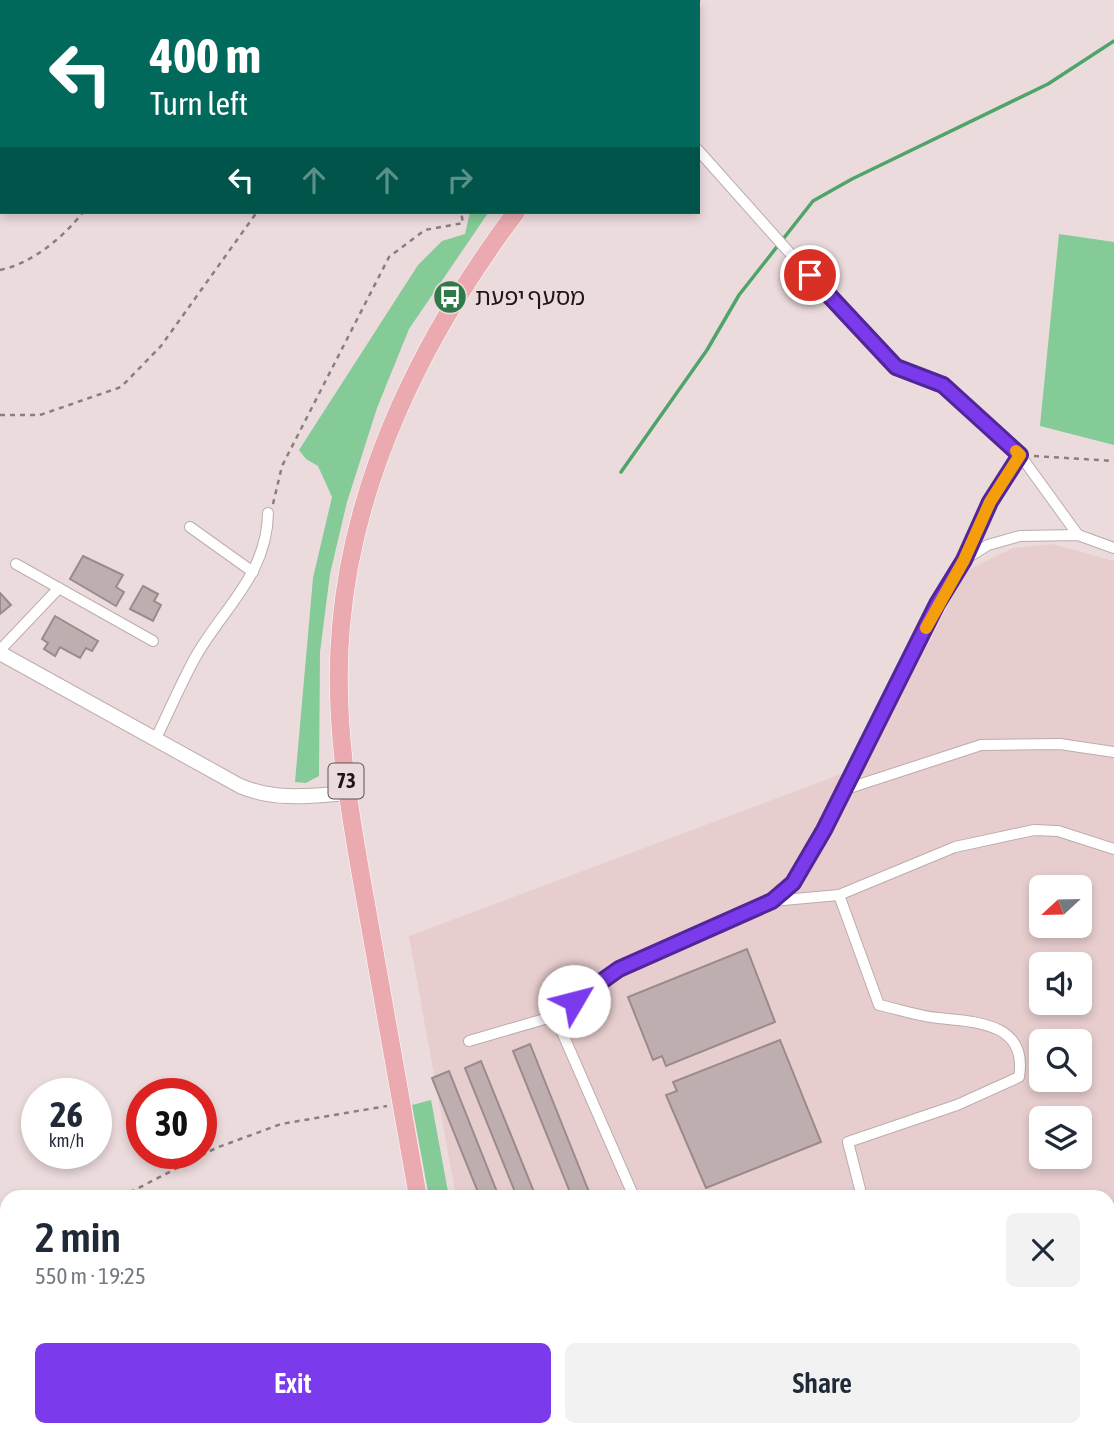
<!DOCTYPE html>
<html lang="en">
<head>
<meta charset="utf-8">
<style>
	:root { --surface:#fff; --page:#f2f2f3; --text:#1f2937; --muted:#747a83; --accent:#7c3aed }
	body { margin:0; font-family:"Asap Condensed","Noto Sans Hebrew",sans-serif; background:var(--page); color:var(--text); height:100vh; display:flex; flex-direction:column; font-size:26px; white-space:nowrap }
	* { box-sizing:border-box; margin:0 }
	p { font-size:23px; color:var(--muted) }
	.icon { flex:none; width:38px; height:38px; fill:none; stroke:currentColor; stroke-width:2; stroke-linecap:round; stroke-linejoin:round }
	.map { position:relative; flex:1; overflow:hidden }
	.details { position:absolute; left:0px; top:1190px; width:1115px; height:247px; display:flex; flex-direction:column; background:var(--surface); border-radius:21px 21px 0 0; box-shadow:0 4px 10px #0003 }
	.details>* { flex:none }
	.banner { position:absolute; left:0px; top:0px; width:700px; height:214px; box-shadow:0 4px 10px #0003; background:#00695c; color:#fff; overflow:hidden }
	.needle { width:46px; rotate:248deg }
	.tools { position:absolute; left:1029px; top:875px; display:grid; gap:14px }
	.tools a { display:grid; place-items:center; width:63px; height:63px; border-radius:10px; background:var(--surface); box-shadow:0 4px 10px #0003; font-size:35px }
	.speed { position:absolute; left:21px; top:1078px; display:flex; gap:14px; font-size:35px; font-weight:700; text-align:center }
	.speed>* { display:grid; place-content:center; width:91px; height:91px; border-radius:50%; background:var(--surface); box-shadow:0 4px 10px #0003; line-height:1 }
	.speed small { font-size:18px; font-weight:400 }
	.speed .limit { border:10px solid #d22; background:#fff; color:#111 }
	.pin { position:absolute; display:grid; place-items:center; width:60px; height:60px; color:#fff; margin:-30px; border:4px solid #fff; border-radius:50%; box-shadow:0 2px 7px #0007 }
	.me { position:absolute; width:77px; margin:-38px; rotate:53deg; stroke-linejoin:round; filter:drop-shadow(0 0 5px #0008) }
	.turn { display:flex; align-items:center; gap:24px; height:147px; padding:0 35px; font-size:32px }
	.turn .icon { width:91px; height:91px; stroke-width:2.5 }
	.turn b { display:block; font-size:49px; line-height:60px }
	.lanes { display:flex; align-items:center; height:66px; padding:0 35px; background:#0003; justify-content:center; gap:35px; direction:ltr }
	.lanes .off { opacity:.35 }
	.round { display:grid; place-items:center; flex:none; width:74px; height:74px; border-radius:10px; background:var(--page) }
	.head { display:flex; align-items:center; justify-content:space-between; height:119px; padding:0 35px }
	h1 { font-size:42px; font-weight:600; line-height:52px }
	.primary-button { display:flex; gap:14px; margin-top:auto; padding:14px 35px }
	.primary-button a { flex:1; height:80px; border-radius:10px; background:var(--accent); color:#fff; font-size:28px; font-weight:600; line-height:80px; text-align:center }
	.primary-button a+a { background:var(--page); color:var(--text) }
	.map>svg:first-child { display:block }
	.built { fill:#e7cdce; fill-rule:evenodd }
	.green { fill:#84cb98 }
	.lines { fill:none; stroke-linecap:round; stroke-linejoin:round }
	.stream { stroke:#4fa46a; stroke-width:3.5 }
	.building { fill:#bfaeaf; stroke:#9a8a8b; stroke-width:2 }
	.minor-casing { stroke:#bcacad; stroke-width:12 }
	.tertiary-casing { stroke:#bcacad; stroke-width:16 }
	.trunk-casing { stroke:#fff; stroke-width:19 }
	.path { stroke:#8a7e7f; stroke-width:2.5; stroke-dasharray:5 5; stroke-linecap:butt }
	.minor { stroke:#fff; stroke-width:10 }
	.tertiary { stroke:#fff; stroke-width:14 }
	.trunk { stroke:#eaaab0; stroke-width:18 }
	.route-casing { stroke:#51269a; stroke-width:18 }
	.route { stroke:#7c3aed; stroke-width:12 }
	.slow { stroke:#f59e0b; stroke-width:12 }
	.labels { text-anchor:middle; stroke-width:7; stroke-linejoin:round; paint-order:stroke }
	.shield { fill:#ecdbdc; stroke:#5b5253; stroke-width:2 }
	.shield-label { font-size:21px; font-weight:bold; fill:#1d1718 }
	.poi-label { font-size:23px; fill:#1d1718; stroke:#ecdbdc; text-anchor:start }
</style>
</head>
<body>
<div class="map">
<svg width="1114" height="1436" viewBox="0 0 1114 1436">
	<rect width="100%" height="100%" fill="#ecdbdc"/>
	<g class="built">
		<path d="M1052,544L1114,561V1223L1108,1227V1197H456L409,936L865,765L966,571L1013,548ZM1041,887H1080V926H1041ZM1041,964H1080V1003H1041ZM1041,1041H1080V1080H1041ZM1041,1118H1080V1157H1041Z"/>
		<polygon points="800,1430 900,1430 892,1436 807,1435"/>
	</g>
	<g class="green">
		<polygon points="470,212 488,213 409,329 377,408 347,502 330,574 320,652 319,776 306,783 295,782 313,578 332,497 318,466 306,459 299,450 418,265 442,241 465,234"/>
		<polygon points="1059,234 1114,242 1114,445 1040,426"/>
		<polygon points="431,1100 449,1197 429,1197 412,1105"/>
		<polygon points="1114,1235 1114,1310 1108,1309 1108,1238"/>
		<polygon points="1114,1375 1114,1436 1073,1436 1076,1430 1108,1430 1108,1381"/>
	</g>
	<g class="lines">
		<polyline class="stream" points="621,472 707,350 739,295 813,201 852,179 1048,84 1114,41"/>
	</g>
	<g class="building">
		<polygon points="0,0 13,2 2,2 0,34"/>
		<polygon points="83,556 123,575 116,587 124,592 116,606 70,579"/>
		<polygon points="143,586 158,594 154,601 161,605 153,621 130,609"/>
		<polygon points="0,593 11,605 0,614"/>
		<polygon points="55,616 98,641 92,651 86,648 80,658 60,647 55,656 44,649 48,643 42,639"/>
		<polygon points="747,949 775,1022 666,1066 662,1056 653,1060 628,997"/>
		<polygon points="780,1040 821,1142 706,1188 666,1095 677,1091 673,1082"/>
		<polygon points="530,1044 591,1197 572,1197 513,1051"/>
		<polygon points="481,1061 536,1197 517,1197 465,1068"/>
		<polygon points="449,1071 499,1197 480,1197 432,1078"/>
		<polygon points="984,1430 1005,1430 1007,1432 1003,1436 985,1436 987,1434"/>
	</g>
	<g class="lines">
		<g class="minor-casing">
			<g id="minor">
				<polyline points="532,2 534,0"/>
				<polyline points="698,150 828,296 896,367 943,385 1020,455"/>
				<polyline points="190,527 253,572"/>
				<polyline points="964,560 990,502 1020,455 1078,535"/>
				<polyline points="16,564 153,641"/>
				<polyline points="0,650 59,588"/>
				<path d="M155,740C169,712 181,683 196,656C225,606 267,574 268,513"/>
				<polyline points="843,790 981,745 1060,744 1114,752"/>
				<path d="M839,895L879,1005C898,1009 918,1016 938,1018C977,1022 1028,1023 1019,1077L957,1105L848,1142L862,1197"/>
				<polyline points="772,901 839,895 955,847 1034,830 1058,831 1114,849"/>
				<polyline points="469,1041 555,1016"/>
				<polyline points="634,1197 555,1016 592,986 619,969 772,901 793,883 824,830 938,604 964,560 988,545 1020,536 1078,535 1114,548"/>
				<polyline points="498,1430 499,1436"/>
				<polyline points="1032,1430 1034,1436"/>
			</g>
		</g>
		<g class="tertiary-casing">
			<g id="tertiary">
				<polyline points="397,0 398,2"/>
				<path d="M0,653L240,786C276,801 310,796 347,793"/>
				<polyline points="1108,1321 1114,1321"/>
				<polyline points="776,1430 779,1436"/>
				<polyline points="788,1430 793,1436"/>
				<polyline points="909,1436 917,1430"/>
			</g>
		</g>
		<g class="trunk-casing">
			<g id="trunk">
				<polyline points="690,2 692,0"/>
				<path d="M418,1197C401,1103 384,1009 368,915C351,820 332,723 341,626C354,474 426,332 516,212"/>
				<polyline points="452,1430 454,1436"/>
			</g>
		</g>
		<g class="path">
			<polyline points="129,0 130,2"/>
			<polyline points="276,0 277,2"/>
			<polyline points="607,2 608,0"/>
			<path d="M0,270C31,264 64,237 83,212"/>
			<polyline points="0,415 40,415 121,387 161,346 257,212"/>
			<polyline points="1034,456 1114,461"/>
			<polyline points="273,504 282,466 389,257 425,230 463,223 461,212"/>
			<polyline points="121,1197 216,1148 281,1124 387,1106"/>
			<polyline points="0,1263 7,1259"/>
		</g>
		<use href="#minor" class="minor"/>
		<use href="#tertiary" class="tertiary"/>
		<use href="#trunk" class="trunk"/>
	</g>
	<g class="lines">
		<g class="route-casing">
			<polyline id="route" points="574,1001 619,969 772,901 793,883 824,830 937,604 964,560 990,502 1020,455 943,385 896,367 810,275"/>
		</g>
		<use href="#route" class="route"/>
		<polyline class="slow" points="926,628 964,560 990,502 1020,455 1016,451"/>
	</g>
	<defs>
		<g id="bus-disc" transform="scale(1.75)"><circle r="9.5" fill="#2e7a49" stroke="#ecdbdc"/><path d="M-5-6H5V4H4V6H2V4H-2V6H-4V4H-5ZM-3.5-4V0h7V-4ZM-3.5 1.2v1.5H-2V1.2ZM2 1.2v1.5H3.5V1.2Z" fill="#fff"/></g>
	</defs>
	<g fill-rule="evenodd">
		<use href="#bus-disc" x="450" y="297"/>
	</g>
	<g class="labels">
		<rect class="shield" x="328.5" y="763.5" width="35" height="35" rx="5"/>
		<g class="shield-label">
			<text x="346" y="788">73</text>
		</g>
		<g class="poi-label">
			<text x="475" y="305">מסעף יפעת</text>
		</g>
	</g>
</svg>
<div class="tools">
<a><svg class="needle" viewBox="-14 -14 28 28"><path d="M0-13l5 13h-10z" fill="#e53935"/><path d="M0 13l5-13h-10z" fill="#747a83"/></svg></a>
<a><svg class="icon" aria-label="sound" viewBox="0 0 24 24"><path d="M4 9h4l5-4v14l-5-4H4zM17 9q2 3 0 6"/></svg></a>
<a><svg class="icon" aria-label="search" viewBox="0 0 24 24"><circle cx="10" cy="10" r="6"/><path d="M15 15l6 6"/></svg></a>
<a><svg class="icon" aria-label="layers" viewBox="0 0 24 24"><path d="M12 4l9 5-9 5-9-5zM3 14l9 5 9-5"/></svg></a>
</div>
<div class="speed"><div>26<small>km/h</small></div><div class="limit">30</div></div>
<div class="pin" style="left:810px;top:275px;background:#d93025"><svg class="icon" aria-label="arrive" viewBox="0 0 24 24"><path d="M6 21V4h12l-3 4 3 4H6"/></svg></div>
<svg class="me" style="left:574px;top:1001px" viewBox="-20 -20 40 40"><circle r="19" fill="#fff"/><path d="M0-13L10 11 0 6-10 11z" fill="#7c3aed"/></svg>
<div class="banner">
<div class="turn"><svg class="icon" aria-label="left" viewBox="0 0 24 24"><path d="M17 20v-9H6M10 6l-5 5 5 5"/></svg><div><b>400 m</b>Turn left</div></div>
<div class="lanes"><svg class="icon" aria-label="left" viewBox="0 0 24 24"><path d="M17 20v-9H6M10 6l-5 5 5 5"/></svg><svg class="icon off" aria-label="ahead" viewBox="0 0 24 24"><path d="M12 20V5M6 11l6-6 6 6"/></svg><svg class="icon off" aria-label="ahead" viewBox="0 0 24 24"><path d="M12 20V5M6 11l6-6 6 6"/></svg><svg class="icon off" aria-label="right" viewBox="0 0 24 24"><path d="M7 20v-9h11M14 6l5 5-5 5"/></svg></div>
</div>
<section class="details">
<div class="head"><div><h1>2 min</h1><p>550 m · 19:25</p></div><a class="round"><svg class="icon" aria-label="close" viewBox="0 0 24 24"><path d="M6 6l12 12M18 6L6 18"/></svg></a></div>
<div class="primary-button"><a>Exit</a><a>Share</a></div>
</section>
</div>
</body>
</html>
